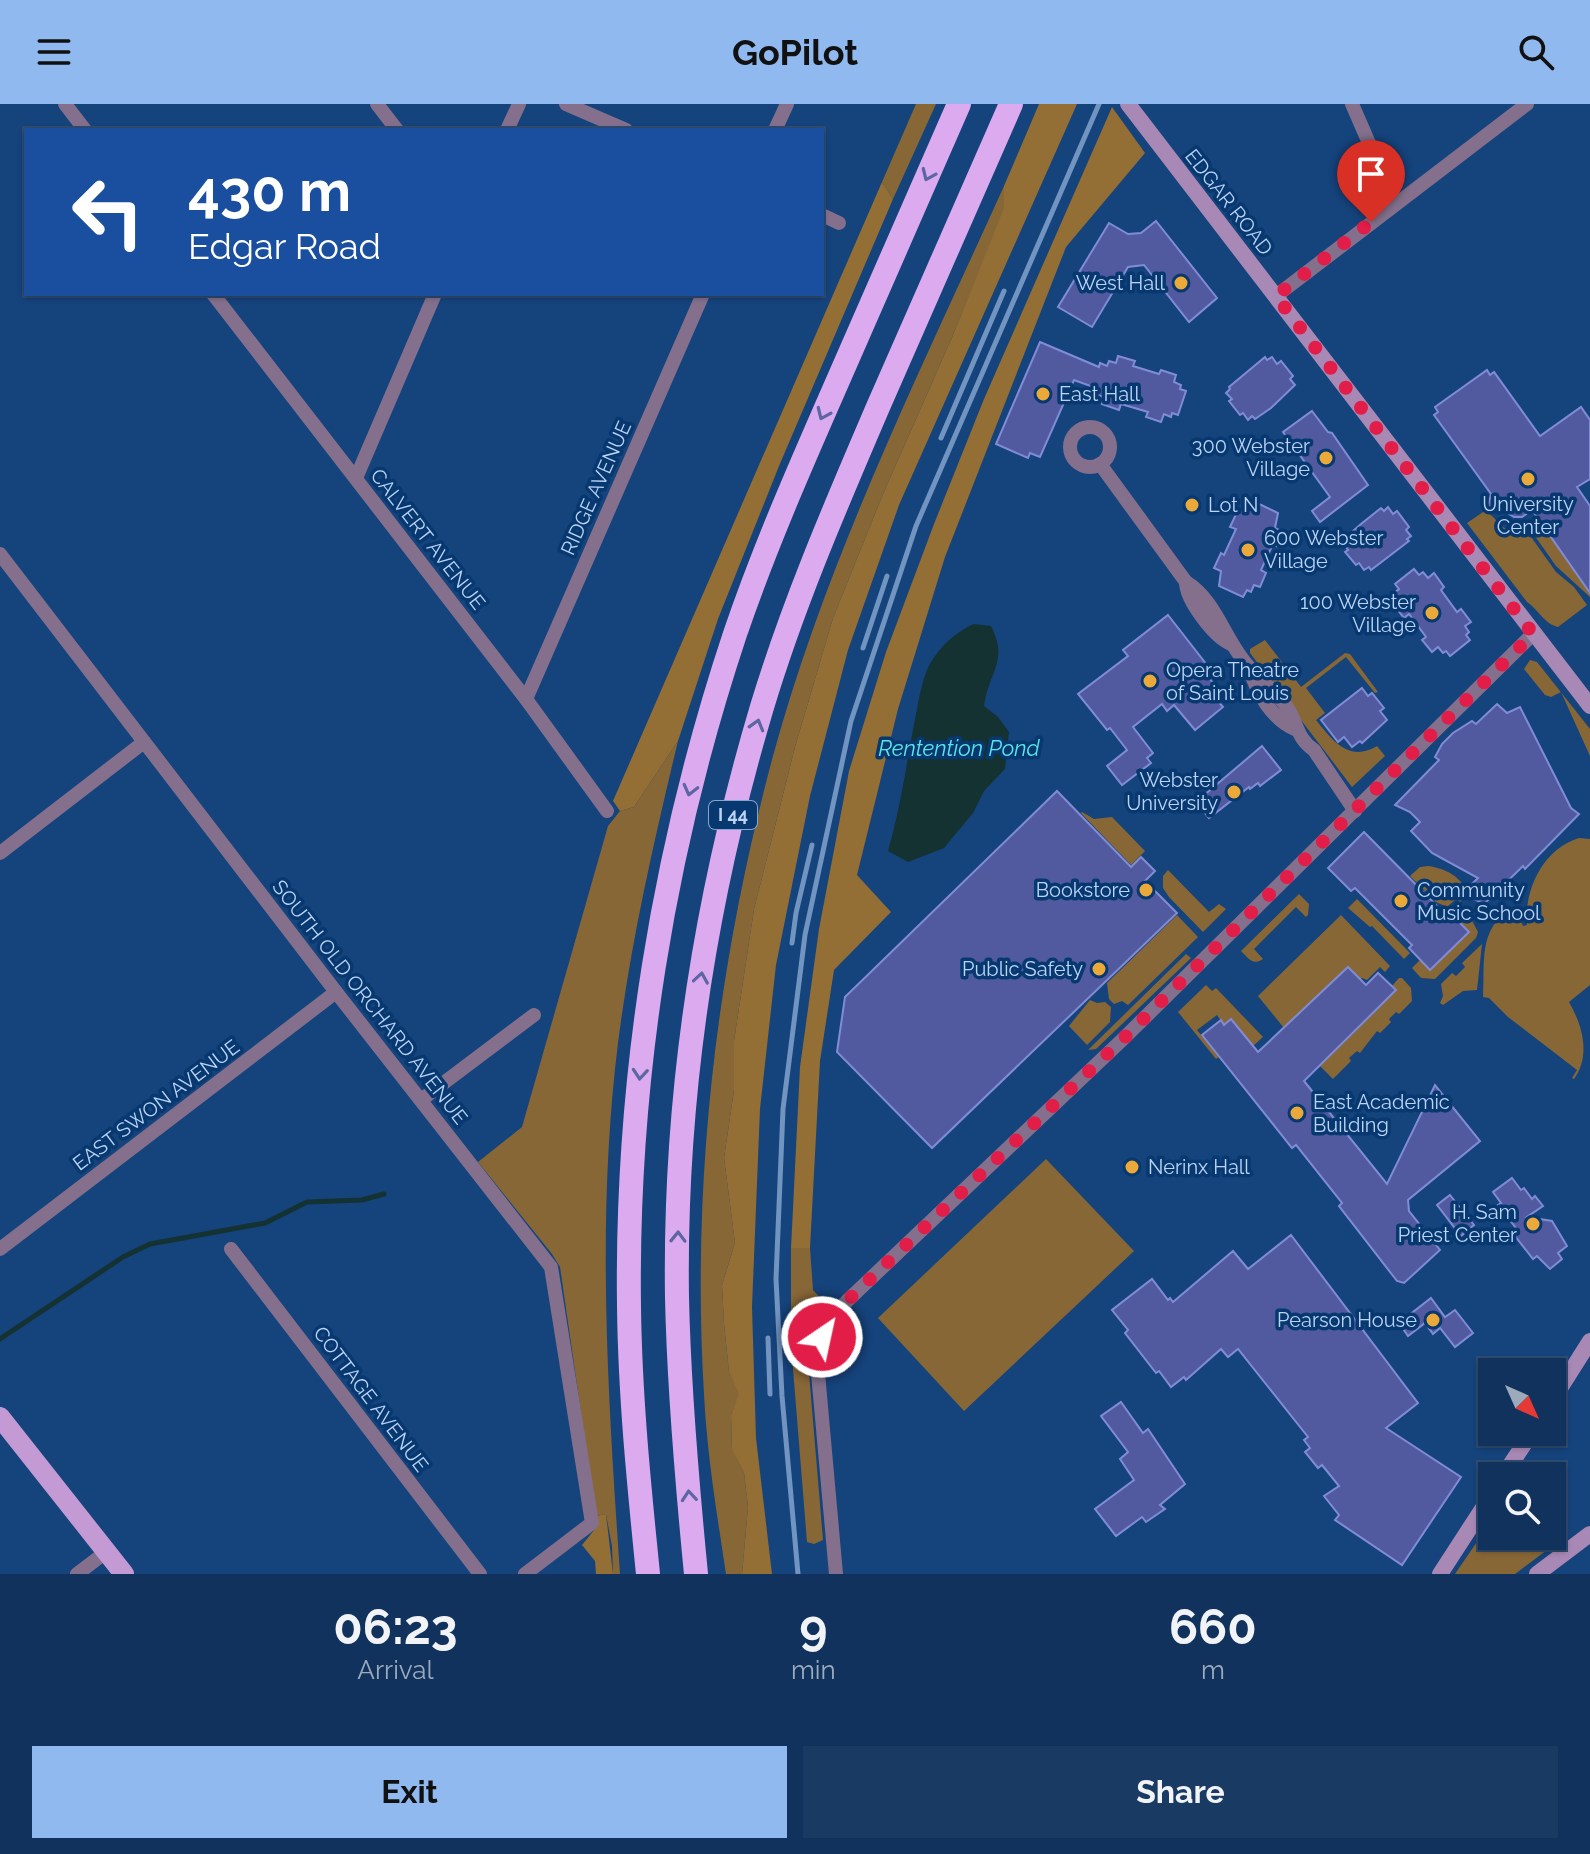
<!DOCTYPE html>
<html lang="en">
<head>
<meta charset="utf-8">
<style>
	:root { --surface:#10325d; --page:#193a63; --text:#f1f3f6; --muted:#9caabc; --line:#304d72; --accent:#90b9f0 }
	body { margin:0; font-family:Raleway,sans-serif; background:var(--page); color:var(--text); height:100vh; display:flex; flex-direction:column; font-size:30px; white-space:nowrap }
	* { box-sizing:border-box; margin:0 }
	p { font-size:26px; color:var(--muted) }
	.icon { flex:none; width:44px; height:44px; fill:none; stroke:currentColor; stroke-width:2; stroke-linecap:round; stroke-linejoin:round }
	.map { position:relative; height:1470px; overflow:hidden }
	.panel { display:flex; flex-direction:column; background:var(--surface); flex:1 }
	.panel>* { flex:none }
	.guide { position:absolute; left:24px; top:24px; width:800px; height:168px; border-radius:0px; box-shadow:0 2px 6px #0004,0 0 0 2px var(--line); background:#1a4fa0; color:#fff; overflow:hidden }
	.needle { width:52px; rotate:135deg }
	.fabs { position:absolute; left:1478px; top:1254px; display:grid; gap:16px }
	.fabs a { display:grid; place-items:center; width:88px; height:88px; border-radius:0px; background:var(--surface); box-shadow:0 2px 6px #0004,0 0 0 2px var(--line); font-size:40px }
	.pin { position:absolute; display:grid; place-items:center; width:68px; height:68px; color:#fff; margin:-82px -34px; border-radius:50% 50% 50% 0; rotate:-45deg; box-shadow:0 0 8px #0007 }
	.pin .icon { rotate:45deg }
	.me { position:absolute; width:88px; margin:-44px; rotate:34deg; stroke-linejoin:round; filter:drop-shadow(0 0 6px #0008) }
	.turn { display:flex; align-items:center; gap:28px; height:168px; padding:0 32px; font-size:36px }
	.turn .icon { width:104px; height:104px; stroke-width:2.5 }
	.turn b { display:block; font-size:56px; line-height:68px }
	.eta { display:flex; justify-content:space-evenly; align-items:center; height:136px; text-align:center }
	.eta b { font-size:48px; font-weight:700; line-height:56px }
	.button { display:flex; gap:16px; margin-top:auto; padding:16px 32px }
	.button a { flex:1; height:92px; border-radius:0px; background:var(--accent); color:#111; font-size:32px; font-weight:700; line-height:92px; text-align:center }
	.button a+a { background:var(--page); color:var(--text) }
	header { display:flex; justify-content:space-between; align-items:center; height:104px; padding:0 32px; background:var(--accent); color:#111; font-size:36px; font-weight:700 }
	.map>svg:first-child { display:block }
	.green { fill:#886737 }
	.forest { fill:#936e35 }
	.water { fill:#143232 }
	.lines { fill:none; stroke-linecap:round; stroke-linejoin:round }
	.stream { stroke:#143232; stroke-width:5 }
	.building { fill:#515a9f; stroke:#808cd5; stroke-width:2 }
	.street { stroke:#84708d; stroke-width:14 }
	.secondary { stroke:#a888b5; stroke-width:16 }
	.primary { stroke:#c39ad4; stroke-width:20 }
	.highway { stroke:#dbaaef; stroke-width:24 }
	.rail { stroke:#7194c1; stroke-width:5 }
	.oneway { stroke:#5c66a3 }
	.route { stroke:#e11d48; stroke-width:14; stroke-dasharray:0 25.2 }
	.poi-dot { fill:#eba93a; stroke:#073870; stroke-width:3 }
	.labels { text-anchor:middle; stroke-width:7; stroke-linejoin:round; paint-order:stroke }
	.shield { fill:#073870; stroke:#85a5ce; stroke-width:2 }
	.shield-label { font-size:18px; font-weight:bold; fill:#bbd4f7 }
	.street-label { font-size:20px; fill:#bbd4f7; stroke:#073870 }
	.poi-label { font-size:20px; fill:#bbd4f7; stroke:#073870; text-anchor:end }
	.water-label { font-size:22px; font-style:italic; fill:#5ce5e7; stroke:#073870 }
</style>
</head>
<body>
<header><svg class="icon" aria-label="menu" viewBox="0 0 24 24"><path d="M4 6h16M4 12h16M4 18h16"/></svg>GoPilot<svg class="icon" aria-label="search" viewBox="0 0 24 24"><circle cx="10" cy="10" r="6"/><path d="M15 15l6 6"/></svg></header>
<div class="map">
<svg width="1590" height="1470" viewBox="0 0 1590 1470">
	<rect width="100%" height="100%" fill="#15437c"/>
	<g class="green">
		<polygon points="916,0 936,0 893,95 882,78"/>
		<path d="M1004,82L1005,104L953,231L883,390L833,514L795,643L754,805L734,937V986L724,1054L735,1139L722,1181L724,1220L729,1268L740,1290L731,1311L732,1345L744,1369L748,1403L742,1470H726C717,1410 707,1351 704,1290C691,1076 717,859 773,652C827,454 920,268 1004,82Z"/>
		<path d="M1486,406C1503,422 1503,429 1529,430L1556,468L1574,483L1587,501L1558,523C1544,520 1538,505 1527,498L1467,419Z"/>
		<polygon points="1540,418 1587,485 1590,483 1590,493 1556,462 1530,425"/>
		<path d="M1265,536L1301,583L1345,549L1350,550L1378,588L1375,589L1346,553L1306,584L1325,609L1316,616C1332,636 1349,659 1377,642L1385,652L1352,683L1250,549V545Z"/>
		<polygon points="1530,556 1537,558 1590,625 1590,652 1561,588 1551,593 1545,591 1524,565"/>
		<path d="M678,637C654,737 631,837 618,939C596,1115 608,1293 620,1470H613L612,1442L606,1410L596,1412L560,1163L552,1150L478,1058L522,1023L608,722L620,707L634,703Z"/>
		<polygon points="1082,708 1094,715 1112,713 1145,747 1131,761 1081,709"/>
		<path d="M1579,734L1590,735V881L1569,898C1584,924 1590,953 1574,975L1572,974L1577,966L1508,913L1489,894L1483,893C1485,857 1478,826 1511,804L1519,813L1523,822L1527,821C1524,785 1543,745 1579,734Z"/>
		<path d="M1428,762C1447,765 1460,772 1469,790L1460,798L1456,795L1447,803L1436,798L1410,772L1420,763Z"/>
		<polygon points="1168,766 1209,808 1219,800 1226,805 1203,828 1169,793 1163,784 1163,772"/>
		<path d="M1299,790L1309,800L1308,811L1306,813L1296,803L1254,845L1263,855C1253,862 1248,854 1241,847Z"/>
		<polygon points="1357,795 1410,849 1404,855 1372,822 1370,823 1348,804"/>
		<polygon points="1177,811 1198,833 1128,901 1122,897 1114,900 1109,895 1107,879"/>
		<polygon points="1341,811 1390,862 1385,868 1380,863 1367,876 1362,874 1284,924 1258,892"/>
		<polygon points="1455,811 1470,813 1478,828 1476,834 1435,875 1421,874 1412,864 1420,856 1431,866 1468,828 1453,813"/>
		<polygon points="1482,840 1477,886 1463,887 1443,901 1440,899 1443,892 1441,880 1452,869 1456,872 1465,863 1462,859"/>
		<polygon points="1186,850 1191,854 1096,945 1088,946"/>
		<polygon points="1399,874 1402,874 1411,884 1412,897 1399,910 1396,908 1389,915 1391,918 1380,929 1377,927 1360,949 1357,947 1349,954 1351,957 1333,975 1320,962 1396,887 1392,882"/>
		<polygon points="1206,881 1212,887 1216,884 1263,933 1253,942 1224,921 1217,911 1197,926 1219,953 1216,955 1178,908"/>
		<polygon points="1090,896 1097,899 1105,898 1111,903 1110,918 1087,941 1069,922"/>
		<polygon points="1046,1055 1134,1147 964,1307 878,1214"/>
		<polygon points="791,1144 810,1144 813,1186 829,1203 819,1218 808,1257 823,1436 814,1440 807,1438 791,1240"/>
		<polygon points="1492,1416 1492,1432 1536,1432 1547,1446 1515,1470 1455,1470"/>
	</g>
	<g class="forest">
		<polygon points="1039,0 1077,0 899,401 848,546 810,692 776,861 760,1005 752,1203 756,1334 772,1470 742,1470 748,1403 744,1369 732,1346 731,1311 739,1290 729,1268 724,1220 722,1181 735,1139 724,1054 734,986 734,937 754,805 795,643 833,514 883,390 953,231 1004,104 1004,82"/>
		<polygon points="1112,3 1145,49 1066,143 945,453 898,605 857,771 891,808 834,866 820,957 810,1144 791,1144 800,963 819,825 849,667 886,548 934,420 984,295"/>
		<polygon points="882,78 893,95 779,362 718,515 678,637 634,703 620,707 613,697"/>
		<polygon points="606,1410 613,1470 596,1470 595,1457 582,1441 595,1425 596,1412"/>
	</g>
	<path class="water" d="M974,520L991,522C1009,557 989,567 984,602L998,613L1009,628L1005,665L984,687L973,709L944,744L908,758L888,747C900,705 906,663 914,620C918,603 920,583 927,566C936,546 955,528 974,520Z"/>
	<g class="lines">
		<polyline class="stream" points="0,1235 123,1153 150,1140 265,1119 307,1098 362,1096 384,1090"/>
	</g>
	<g class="building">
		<polygon points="1156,117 1217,194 1189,218 1144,161 1128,163 1092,223 1058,203 1109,119 1128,130 1141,129"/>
		<polygon points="1040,238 1099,263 1100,259 1107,262 1109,257 1116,259 1118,252 1135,257 1133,262 1159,270 1161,266 1176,271 1174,278 1181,281 1180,285 1186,287 1178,311 1172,309 1171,313 1164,310 1161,318 1146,313 1148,308 1121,300 1119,306 1102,300 1104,293 1097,291 1099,285 1074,276 1040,353 1030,349 1028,354 996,340"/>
		<polygon points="1265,253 1267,256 1272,253 1277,260 1281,257 1293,272 1290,275 1295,281 1271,304 1255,315 1252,312 1248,316 1243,309 1240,311 1229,297 1232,295 1226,289 1230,285 1229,283"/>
		<polygon points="1487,266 1490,271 1494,268 1540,332 1581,303 1590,316 1590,375 1577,383 1590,402 1590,489 1532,406 1522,413 1514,413 1501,405 1488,402 1491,390 1434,311 1438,308 1435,303"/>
		<polygon points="1312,307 1328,328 1332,329 1368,381 1320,418 1312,407 1330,393 1283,328"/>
		<polygon points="1255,398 1278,409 1275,424 1283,428 1276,442 1273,440 1261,466 1266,469 1260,483 1254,481 1251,488 1247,486 1243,493 1219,482 1221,467 1214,464 1221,449 1224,451 1236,425 1230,423 1238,406 1244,409 1247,402 1252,404"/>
		<polygon points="1388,403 1393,410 1397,407 1409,423 1406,426 1411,432 1407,435 1409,437 1371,466 1369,463 1364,466 1359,459 1356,461 1345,448 1348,446 1343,439 1347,436 1345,434 1361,420 1381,404 1384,407"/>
		<polygon points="1414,465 1419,471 1423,468 1428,474 1434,469 1444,483 1441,486 1457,508 1461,505 1471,518 1465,522 1469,528 1466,531 1470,536 1450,552 1446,547 1443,549 1438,543 1432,548 1422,536 1426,533 1409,510 1404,514 1393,500 1399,495 1394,489 1399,485 1395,480"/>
		<polygon points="1168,511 1214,570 1209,574 1222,590 1216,595 1223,603 1195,626 1174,601 1167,607 1162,600 1133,623 1153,649 1147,654 1151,659 1122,681 1107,662 1127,646 1110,624 1107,626 1078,590 1128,552 1123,546"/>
		<polygon points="1362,584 1368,592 1372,589 1384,604 1380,607 1387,616 1362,639 1360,637 1352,643 1344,633 1338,638 1321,616"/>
		<polygon points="1497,600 1507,609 1520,603 1571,704 1579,710 1525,765 1523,762 1484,800 1474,795 1468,784 1478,774 1432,749 1411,727 1420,718 1410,708 1395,701 1439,656 1435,653 1442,640 1453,629 1472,617 1476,620"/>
		<polygon points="1262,642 1281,666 1260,682 1258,679 1250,685 1249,683 1209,714 1196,698"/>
		<polygon points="1057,687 1131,763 1141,753 1155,767 1145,777 1177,809 932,1044 837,948 845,893"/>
		<polygon points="1364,728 1444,809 1447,806 1469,828 1430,866 1409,844 1412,841 1355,784 1351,787 1328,764"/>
		<polygon points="1348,863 1366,881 1378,869 1396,886 1304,977 1387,1080 1435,981 1480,1037 1408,1096 1409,1107 1440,1146 1404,1179 1397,1177 1339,1102 1342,1099 1296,1041 1292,1044 1202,931 1221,916 1224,921 1231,915 1258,948"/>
		<polygon points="1512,1074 1521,1086 1524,1084 1532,1095 1535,1092 1543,1102 1527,1113 1552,1117 1567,1142 1558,1149 1562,1155 1550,1165 1537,1152 1533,1155 1515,1132 1519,1128 1498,1101 1501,1099 1493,1088"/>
		<polygon points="1450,1091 1474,1121 1461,1132 1437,1101"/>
		<polygon points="1291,1131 1418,1299 1386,1324 1461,1373 1402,1461 1335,1416 1339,1411 1324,1392 1339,1382 1322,1361 1318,1364 1305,1348 1310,1344 1304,1336 1308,1333 1238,1245 1228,1253 1221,1245 1186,1276 1184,1273 1171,1283 1159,1267 1156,1269 1125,1229 1128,1226 1112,1206 1152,1175 1168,1196 1170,1194 1173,1198 1233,1147 1248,1165"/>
		<polygon points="1431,1194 1445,1213 1455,1206 1473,1229 1455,1243 1440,1224 1433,1230 1425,1219 1408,1232 1399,1219"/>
		<polygon points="1121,1298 1143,1329 1148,1325 1185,1380 1160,1401 1165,1405 1146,1418 1142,1413 1116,1432 1095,1405 1134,1376 1120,1355 1128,1348 1101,1312"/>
	</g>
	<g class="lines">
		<g class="street">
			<polyline points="65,0 85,26"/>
			<polyline points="377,0 397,26"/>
			<polyline points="566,0 626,26"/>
			<polyline points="1352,0 1395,99"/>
			<polyline points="507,26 519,0"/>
			<polyline points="775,26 787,0"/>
			<polyline points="822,111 839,119"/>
			<polyline points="213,190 526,595 607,707"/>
			<polyline points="1276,192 1527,0"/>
			<circle cx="1090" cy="343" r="20"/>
			<path d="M1100,360L1186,478C1217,497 1225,538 1249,563C1262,578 1281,591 1291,610C1298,624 1299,636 1314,646L1355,707"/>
			<polyline points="356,374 435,190"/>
			<polyline points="0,450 336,888 551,1163 592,1419 525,1470"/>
			<path d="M1186,478C1186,496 1214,533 1231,540"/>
			<path d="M1250,565C1256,588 1272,615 1295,625"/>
			<polyline points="526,595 703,190"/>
			<polyline points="0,749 144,638"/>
			<polyline points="421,996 534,911"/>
			<polyline points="0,1145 336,888"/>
			<polyline points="231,1145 480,1470"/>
			<polyline points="77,1470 106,1448"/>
			<polyline points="836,1470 817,1258 818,1244 831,1215 848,1196 1122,936 1533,530"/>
		</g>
		<g class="secondary">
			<polyline points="1128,0 1590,602"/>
			<polyline points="1552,1297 1590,1237"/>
			<polyline points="1503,1372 1532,1328"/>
			<polyline points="1440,1470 1492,1390"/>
			<polyline points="1537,1470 1590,1430"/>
		</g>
		<polyline class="primary" points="0,1313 124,1470"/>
		<g class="highway">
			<path d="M648,1470C639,1381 630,1292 629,1202C626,975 663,746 735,530C764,445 800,363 836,281C877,187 918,94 959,0"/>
			<path d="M696,1470C687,1378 679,1287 677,1194C674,995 705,794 762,603C793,500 836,401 878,303C922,202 967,101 1011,0"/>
		</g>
		<g class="rail">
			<polyline points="941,334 1004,187"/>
			<polyline points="863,544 887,472"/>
			<polyline points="792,839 796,809 812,741"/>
			<polyline points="768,1234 770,1290"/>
			<polyline points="798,1470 782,1292 776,1175 783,1005 805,831 851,617 916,422 1099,0"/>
		</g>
	</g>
	<defs><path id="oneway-chevron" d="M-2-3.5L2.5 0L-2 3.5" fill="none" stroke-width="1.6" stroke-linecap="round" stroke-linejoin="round" transform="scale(2)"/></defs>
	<g class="oneway">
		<use href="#oneway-chevron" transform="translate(928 71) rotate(114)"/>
		<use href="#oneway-chevron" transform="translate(823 310) rotate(114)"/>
		<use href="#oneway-chevron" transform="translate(757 621) rotate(-74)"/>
		<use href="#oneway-chevron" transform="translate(690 686) rotate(104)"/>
		<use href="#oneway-chevron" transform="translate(701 874) rotate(-81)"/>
		<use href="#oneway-chevron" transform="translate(640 970) rotate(95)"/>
		<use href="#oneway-chevron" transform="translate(678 1133) rotate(-89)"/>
		<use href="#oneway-chevron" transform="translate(689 1392) rotate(-95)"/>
	</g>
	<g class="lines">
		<polyline class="route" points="822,1233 831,1215 848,1196 1122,936 1533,530 1276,192 1371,118"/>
	</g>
	<g class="poi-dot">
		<circle cx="1181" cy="179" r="8"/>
		<circle cx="1043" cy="290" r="8"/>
		<circle cx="1326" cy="354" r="8"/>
		<circle cx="1528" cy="375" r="8"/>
		<circle cx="1192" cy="401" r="8"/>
		<circle cx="1248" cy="446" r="8"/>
		<circle cx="1432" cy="509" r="8"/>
		<circle cx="1150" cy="577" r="8"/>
		<circle cx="1234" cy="688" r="8"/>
		<circle cx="1146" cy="786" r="8"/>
		<circle cx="1401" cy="797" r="8"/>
		<circle cx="1099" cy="865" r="8"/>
		<circle cx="1297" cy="1009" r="8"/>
		<circle cx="1132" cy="1063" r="8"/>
		<circle cx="1533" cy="1120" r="8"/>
		<circle cx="1433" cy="1216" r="8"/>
	</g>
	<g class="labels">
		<rect class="shield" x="709" y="697" width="48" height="28" rx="6"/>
		<g class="shield-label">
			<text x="733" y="717">I 44</text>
		</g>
		<g class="street-label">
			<text transform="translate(1229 98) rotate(52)" y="7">EDGAR ROAD</text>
			<text transform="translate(596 384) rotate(-66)" y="7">RIDGE AVENUE</text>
			<text transform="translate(428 435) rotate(52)" y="7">CALVERT AVENUE</text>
			<text transform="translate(370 898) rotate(52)" y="7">SOUTH OLD ORCHARD AVENUE</text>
			<text transform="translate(156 1001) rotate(-37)" y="7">EAST SWON AVENUE</text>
			<text transform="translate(371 1295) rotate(53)" y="7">COTTAGE AVENUE</text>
		</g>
		<g class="poi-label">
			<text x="1165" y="186">West Hall</text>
			<text x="1059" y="297" text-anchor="start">East Hall</text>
			<text x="1310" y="349">300 Webster<tspan x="1310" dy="23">Village</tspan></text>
			<text x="1528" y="407" text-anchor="middle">University<tspan x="1528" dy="23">Center</tspan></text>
			<text x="1208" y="408" text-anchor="start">Lot N</text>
			<text x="1264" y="441" text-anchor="start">600 Webster<tspan x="1264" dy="23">Village</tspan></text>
			<text x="1416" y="505">100 Webster<tspan x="1416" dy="23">Village</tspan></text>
			<text x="1166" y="573" text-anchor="start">Opera Theatre<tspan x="1166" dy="23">of Saint Louis</tspan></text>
			<text x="1218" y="683">Webster<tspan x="1218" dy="23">University</tspan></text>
			<text x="1130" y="793">Bookstore</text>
			<text x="1417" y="793" text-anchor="start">Community<tspan x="1417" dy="23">Music School</tspan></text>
			<text x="1083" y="872">Public Safety</text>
			<text x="1313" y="1005" text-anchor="start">East Academic<tspan x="1313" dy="23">Building</tspan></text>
			<text x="1148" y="1070" text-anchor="start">Nerinx Hall</text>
			<text x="1517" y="1115">H. Sam<tspan x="1517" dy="23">Priest Center</tspan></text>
			<text x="1417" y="1223">Pearson House</text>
		</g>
		<g class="water-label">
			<text x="959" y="652">Rentention Pond</text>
		</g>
	</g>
</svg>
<div class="fabs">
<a><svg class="needle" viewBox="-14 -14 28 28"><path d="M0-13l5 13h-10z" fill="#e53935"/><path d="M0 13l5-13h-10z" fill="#9caabc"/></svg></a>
<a><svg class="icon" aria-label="search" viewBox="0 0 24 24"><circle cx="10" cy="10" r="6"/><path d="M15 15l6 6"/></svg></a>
</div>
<div class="pin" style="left:1371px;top:118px;background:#d93025"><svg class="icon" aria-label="arrive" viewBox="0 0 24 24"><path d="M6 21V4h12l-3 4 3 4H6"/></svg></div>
<svg class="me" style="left:822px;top:1233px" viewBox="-20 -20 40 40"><circle r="17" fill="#e11d48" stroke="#fff" stroke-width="3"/><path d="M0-11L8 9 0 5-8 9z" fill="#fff"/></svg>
<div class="guide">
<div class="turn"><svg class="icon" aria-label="left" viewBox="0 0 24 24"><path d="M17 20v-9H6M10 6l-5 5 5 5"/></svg><div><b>430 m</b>Edgar Road</div></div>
</div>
</div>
<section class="panel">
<div class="eta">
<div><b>06:23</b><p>Arrival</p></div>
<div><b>9</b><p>min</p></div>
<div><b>660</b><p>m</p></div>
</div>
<div class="button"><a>Exit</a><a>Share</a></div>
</section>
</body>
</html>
